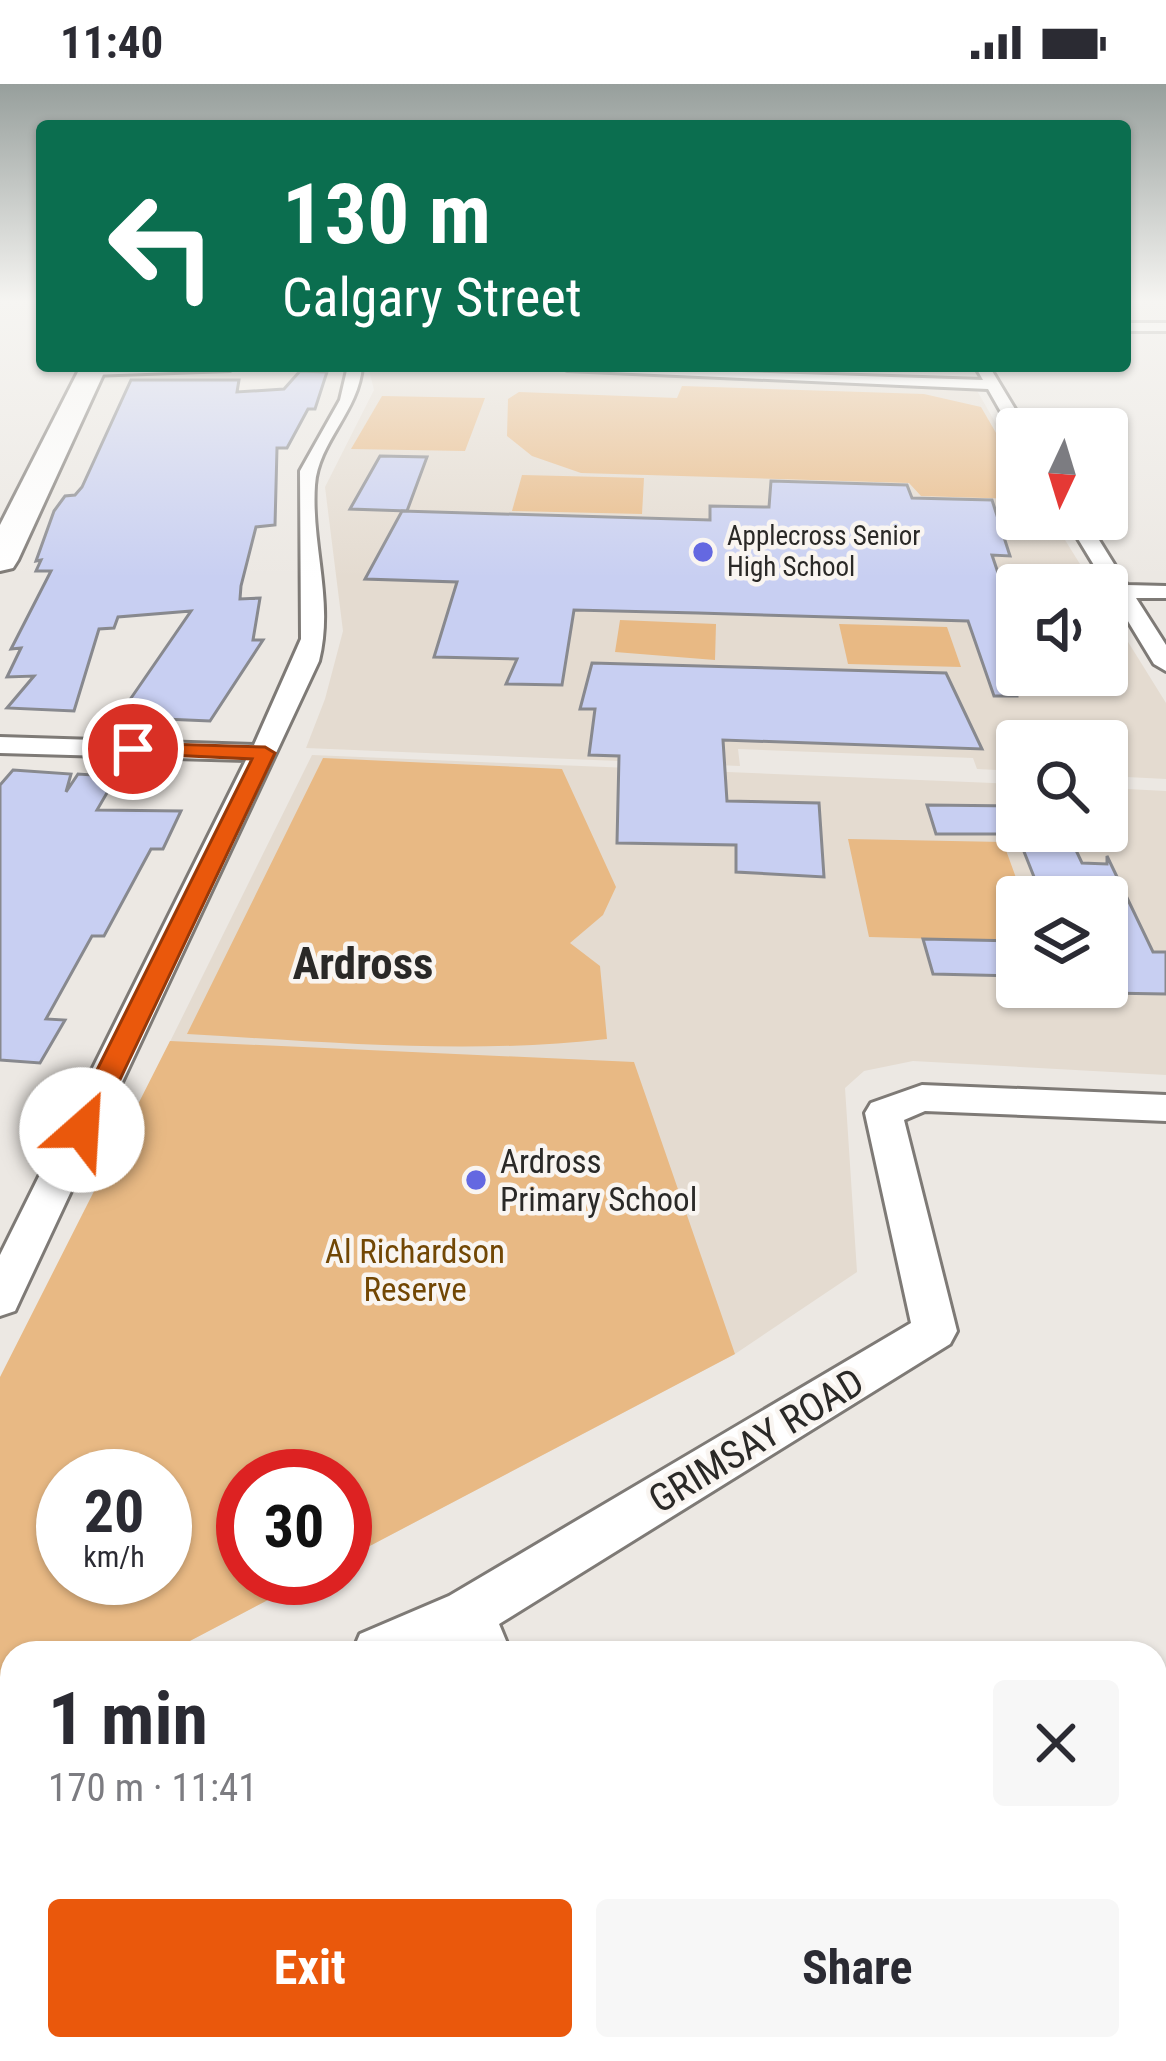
<!DOCTYPE html>
<html lang="en">
<head>
<meta charset="utf-8">
<style>
	:root { --surface:#fff; --page:#f7f7f7; --text:#2b2b33; --muted:#7c7c81; --accent:#ea580c }
	body { margin:0; font-family:"Roboto Condensed",sans-serif; background:var(--page); color:var(--text); height:100vh; display:flex; flex-direction:column; font-size:45px; white-space:nowrap }
	* { box-sizing:border-box; margin:0 }
	p { font-size:39px; color:var(--muted) }
	.icon { flex:none; width:66px; height:66px; fill:none; stroke:currentColor; stroke-width:2; stroke-linecap:round; stroke-linejoin:round }
	.map { position:relative; flex:1; overflow:hidden }
	.details { position:absolute; left:0px; top:1557px; width:1167px; height:420px; display:flex; flex-direction:column; background:var(--surface); border-radius:36px 36px 0 0; box-shadow:0 3px 9px #0004 }
	.details>* { flex:none }
	.guide { position:absolute; left:36px; top:36px; width:1095px; height:252px; border-radius:12px; box-shadow:0 3px 9px #0004; background:#0b6e4f; color:#fff; overflow:hidden }
	.needle { width:78px; rotate:184deg }
	.buttons { position:absolute; left:996px; top:324px; display:grid; gap:24px }
	.buttons a { display:grid; place-items:center; width:132px; height:132px; border-radius:12px; background:var(--surface); box-shadow:0 3px 9px #0004; font-size:60px }
	.speed { position:absolute; left:36px; top:1365px; display:flex; gap:24px; font-size:60px; font-weight:700; text-align:center }
	.speed>* { display:grid; place-content:center; width:156px; height:156px; border-radius:50%; background:var(--surface); box-shadow:0 3px 9px #0004; line-height:1 }
	.speed small { font-size:30px; font-weight:400 }
	.speed .limit { border:18px solid #d22; background:#fff; color:#111 }
	.pin { position:absolute; display:grid; place-items:center; width:102px; height:102px; color:#fff; margin:-51px; border:6px solid #fff; border-radius:50%; box-shadow:0 3px 12px #0007 }
	.me { position:absolute; width:132px; margin:-66px; rotate:26deg; stroke-linejoin:round; filter:drop-shadow(0 0 9px #0008) }
	.turn { display:flex; align-items:center; gap:42px; height:252px; padding:0 48px; font-size:54px }
	.turn .icon { width:156px; height:156px; stroke-width:2.5 }
	.turn b { display:block; font-size:84px; line-height:102px }
	.round { display:grid; place-items:center; flex:none; width:126px; height:126px; border-radius:12px; background:var(--page) }
	.head { display:flex; align-items:center; justify-content:space-between; height:204px; padding:0 48px }
	h1 { font-size:72px; font-weight:700; line-height:90px }
	.primary-button { display:flex; gap:24px; margin-top:auto; padding:24px 48px }
	.primary-button a { flex:1; height:138px; border-radius:12px; background:var(--accent); color:#fff; font-size:48px; font-weight:700; line-height:138px; text-align:center }
	.primary-button a+a { background:var(--page); color:var(--text) }
	.status { display:flex; justify-content:space-between; align-items:center; height:84px; padding:0 60px; background:var(--surface); direction:ltr }
	.status svg { height:33px; fill:currentColor }
	.map>svg:first-child { display:block }
	.built { fill:#e4dbd0; fill-rule:evenodd }
	.green { fill:#e8b984; fill-rule:evenodd }
	.building { fill:#c8cff2; stroke:#88898e; stroke-width:3 }
	.lines { fill:none; stroke-linecap:round; stroke-linejoin:round }
	.street-casing { stroke:#7e7a76; stroke-width:6 }
	.highway-casing { stroke:#7e7a76; stroke-width:6 }
	.street { fill:#fff; fill-rule:evenodd }
	.highway { fill:#fff; fill-rule:evenodd }
	.route { fill:#ea580c; stroke:#983908; stroke-width:3 }
	.poi-dot { fill:#6468e1; stroke:#f9f5f1; stroke-width:4.5 }
	.labels { text-anchor:middle; stroke-width:9; stroke-linejoin:round; paint-order:stroke }
	.far-poi-label { font-size:27px; fill:#2a2927; stroke:#f9f5f1; text-anchor:start }
	.poi-label { font-size:33px; fill:#2a2927; stroke:#f9f5f1; text-anchor:start }
	.park-label { font-size:33px; fill:#724704; stroke:#f9f5f1 }
	.near-street-label { font-size:39px; fill:#2a2927; stroke:#f9f5f1 }
	.district-label { font-size:45px; font-weight:bold; fill:#2a2927; stroke:#f9f5f1 }
</style>
</head>
<body>
<div class="status"><b>11:40</b><svg viewBox="0 0 49 12"><path d="M0 12V9h3v3zM5 12V6h3v6zM10 12V3h3v9zM15 12V0h3v12zM26 1h20v11H26zM47 4h2v5h-2z"/></svg></div>
<div class="map">
<svg width="1166" height="1977" viewBox="0 0 1166 1977">
	<rect width="100%" height="100%" fill="#ece8e3"/>
	<g class="built">
		<polygon points="368,282 522,282 976,305 1017,376 1017,435 1052,435 1093,501 1017,501 1017,591 1107,591 1107,524 1166,619 1166,695 1107,692 1107,657 1017,657 1017,687 977,685 973,674 738,665 740,682 306,664 325,615 343,547 325,403 374,306"/>
		<path d="M312,671L1017,700V747H1107V704L1166,707V991L913,977L864,987L845,1004L857,1188L735,1270L345,1475V1392H243V1494H310L167,1569H12V1645L0,1648V1301ZM1017,813H1107V903H1017ZM63,1392H165V1494H63Z"/>
	</g>
	<g class="green">
		<polygon points="682,302 924,310 981,323 1017,385 1017,415 921,412 909,399 581,389 532,372 507,352 508,315 519,308 677,314"/>
		<polygon points="382,312 485,314 465,367 351,365"/>
		<polygon points="522,391 644,394 642,430 512,427"/>
		<polygon points="620,536 716,540 715,576 615,568"/>
		<polygon points="839,540 947,543 961,583 848,580"/>
		<path d="M323,674L562,685L616,803L603,831L570,859L600,882L607,955C467,971 327,958 187,950Z"/>
		<polygon points="848,755 1003,758 1023,813 1017,813 1017,857 869,853"/>
		<path d="M170,957L634,978L735,1270L345,1475V1392H243V1494H310L167,1569H12V1645L0,1648V1293ZM63,1392H165V1494H63Z"/>
	</g>
	<g class="building">
		<polygon points="300,287 327,288 315,325 308,325 287,364 277,364 275,441 256,443 241,502 240,515 260,514 253,556 263,556 210,637 118,633 191,527 118,533 114,544 99,545 74,627 7,624 34,592 7,593 21,564 11,565 51,487 36,487 41,476 36,477 54,427 65,412 75,411 82,403 131,296 239,296 237,308 284,305"/>
		<polygon points="380,372 427,373 407,427 350,425"/>
		<polygon points="771,397 907,401 912,414 992,416 1010,472 992,471 1017,545 1017,612 994,612 968,537 698,529 574,526 562,601 506,600 517,575 434,573 457,498 365,495 402,427 710,436 710,422 769,423"/>
		<polygon points="592,579 946,589 982,665 723,656 727,717 819,719 824,793 736,788 736,761 617,759 619,672 589,671 595,625 580,625"/>
		<polygon points="13,686 71,690 66,708 78,690 109,692 103,702 111,702 97,726 181,727 163,765 151,765 104,852 92,852 46,935 65,936 40,979 0,976 0,701"/>
		<polygon points="927,721 1017,722 1017,747 1067,747 1082,779 1107,780 1107,772 1153,868 1166,868 1166,910 1107,909 1107,813 1042,813 1017,750 936,750"/>
		<polygon points="923,855 1017,857 1017,892 933,890"/>
	</g>
	<g class="lines">
		<g class="street-casing">
			<g id="street">
				<rect x="1125" y="239" width="41" height="8"/>
				<polygon points="237,282 230,286 91,291 84,287 106,282"/>
				<path d="M348,282H362C359,327 318,358 315,401C311,462 334,517 319,577L21,1214L15,1227L0,1232V1171L246,676L0,669V653L254,661L301,555L300,387L340,316Z"/>
				<polygon points="560,282 983,296 975,282 989,282 1027,345 1013,349 988,305 567,286"/>
				<polygon points="1066,435 1086,435 1127,501 1166,502 1166,514 1136,514 1166,561 1166,587 1154,580"/>
				<polygon points="922,1001 1166,1011 1166,1037 925,1027 904,1036 957,1247 950,1260 499,1540 511,1569 457,1569 454,1562 440,1569 352,1569 360,1550 449,1512 911,1239 865,1029 871,1019"/>
				<polygon points="12,1702 12,1760 0,1765 0,1707"/>
				<polygon points="633,1965 700,1965 705,1977 638,1977"/>
			</g>
		</g>
		<g class="highway-casing">
			<polygon id="highway" points="81,282 107,282 18,476 13,484 0,487 0,441"/>
		</g>
		<use href="#street" class="street"/>
		<use href="#highway" class="highway"/>
	</g>
	<linearGradient id="sky" x2="0" y2="1"><stop stop-color="#979f9c"/><stop offset="0.44" stop-color="#f6f5f2"/><stop offset="1" stop-color="#f6f5f2" stop-opacity="0"/></linearGradient>
	<rect width="1166" height="494" fill="url(#sky)"/>
	<polygon class="route" points="133,659 265,663 275,669 96,1046 82,1057 67,1046 252,675 126,669 126,661"/>
	<g class="poi-dot">
		<circle cx="703" cy="468" r="12"/>
		<circle cx="476" cy="1096" r="12"/>
	</g>
	<g class="labels">
		<g class="far-poi-label">
			<text x="727" y="461">Applecross Senior<tspan x="727" dy="31">High School</tspan></text>
		</g>
		<g class="poi-label">
			<text x="500" y="1089">Ardross<tspan x="500" dy="38">Primary School</tspan></text>
		</g>
		<g class="park-label">
			<text x="415" y="1179">Al Richardson<tspan x="415" dy="38">Reserve</tspan></text>
		</g>
		<g class="near-street-label">
			<text transform="translate(756 1356) rotate(-31)" y="14">GRIMSAY ROAD</text>
		</g>
		<g class="district-label">
			<text x="363" y="895">Ardross</text>
		</g>
	</g>
</svg>
<div class="buttons">
<a><svg class="needle" viewBox="-14 -14 28 28"><path d="M0-13l5 13h-10z" fill="#e53935"/><path d="M0 13l5-13h-10z" fill="#7c7c81"/></svg></a>
<a><svg class="icon" aria-label="sound" viewBox="0 0 24 24"><path d="M4 9h4l5-4v14l-5-4H4zM17 9q2 3 0 6"/></svg></a>
<a><svg class="icon" aria-label="search" viewBox="0 0 24 24"><circle cx="10" cy="10" r="6"/><path d="M15 15l6 6"/></svg></a>
<a><svg class="icon" aria-label="layers" viewBox="0 0 24 24"><path d="M12 4l9 5-9 5-9-5zM3 14l9 5 9-5"/></svg></a>
</div>
<div class="speed"><div>20<small>km/h</small></div><div class="limit">30</div></div>
<div class="pin" style="left:133px;top:665px;background:#d93025"><svg class="icon" aria-label="arrive" viewBox="0 0 24 24"><path d="M6 21V4h12l-3 4 3 4H6"/></svg></div>
<svg class="me" style="left:82px;top:1046px" viewBox="-20 -20 40 40"><circle r="19" fill="#fff"/><path d="M0-13L10 11 0 6-10 11z" fill="#ea580c"/></svg>
<div class="guide">
<div class="turn"><svg class="icon" aria-label="left" viewBox="0 0 24 24"><path d="M17 20v-9H6M10 6l-5 5 5 5"/></svg><div><b>130 m</b>Calgary Street</div></div>
</div>
<section class="details">
<div class="head"><div><h1>1 min</h1><p>170 m · 11:41</p></div><a class="round"><svg class="icon" aria-label="close" viewBox="0 0 24 24"><path d="M6 6l12 12M18 6L6 18"/></svg></a></div>
<div class="primary-button"><a>Exit</a><a>Share</a></div>
</section>
</div>
</body>
</html>
